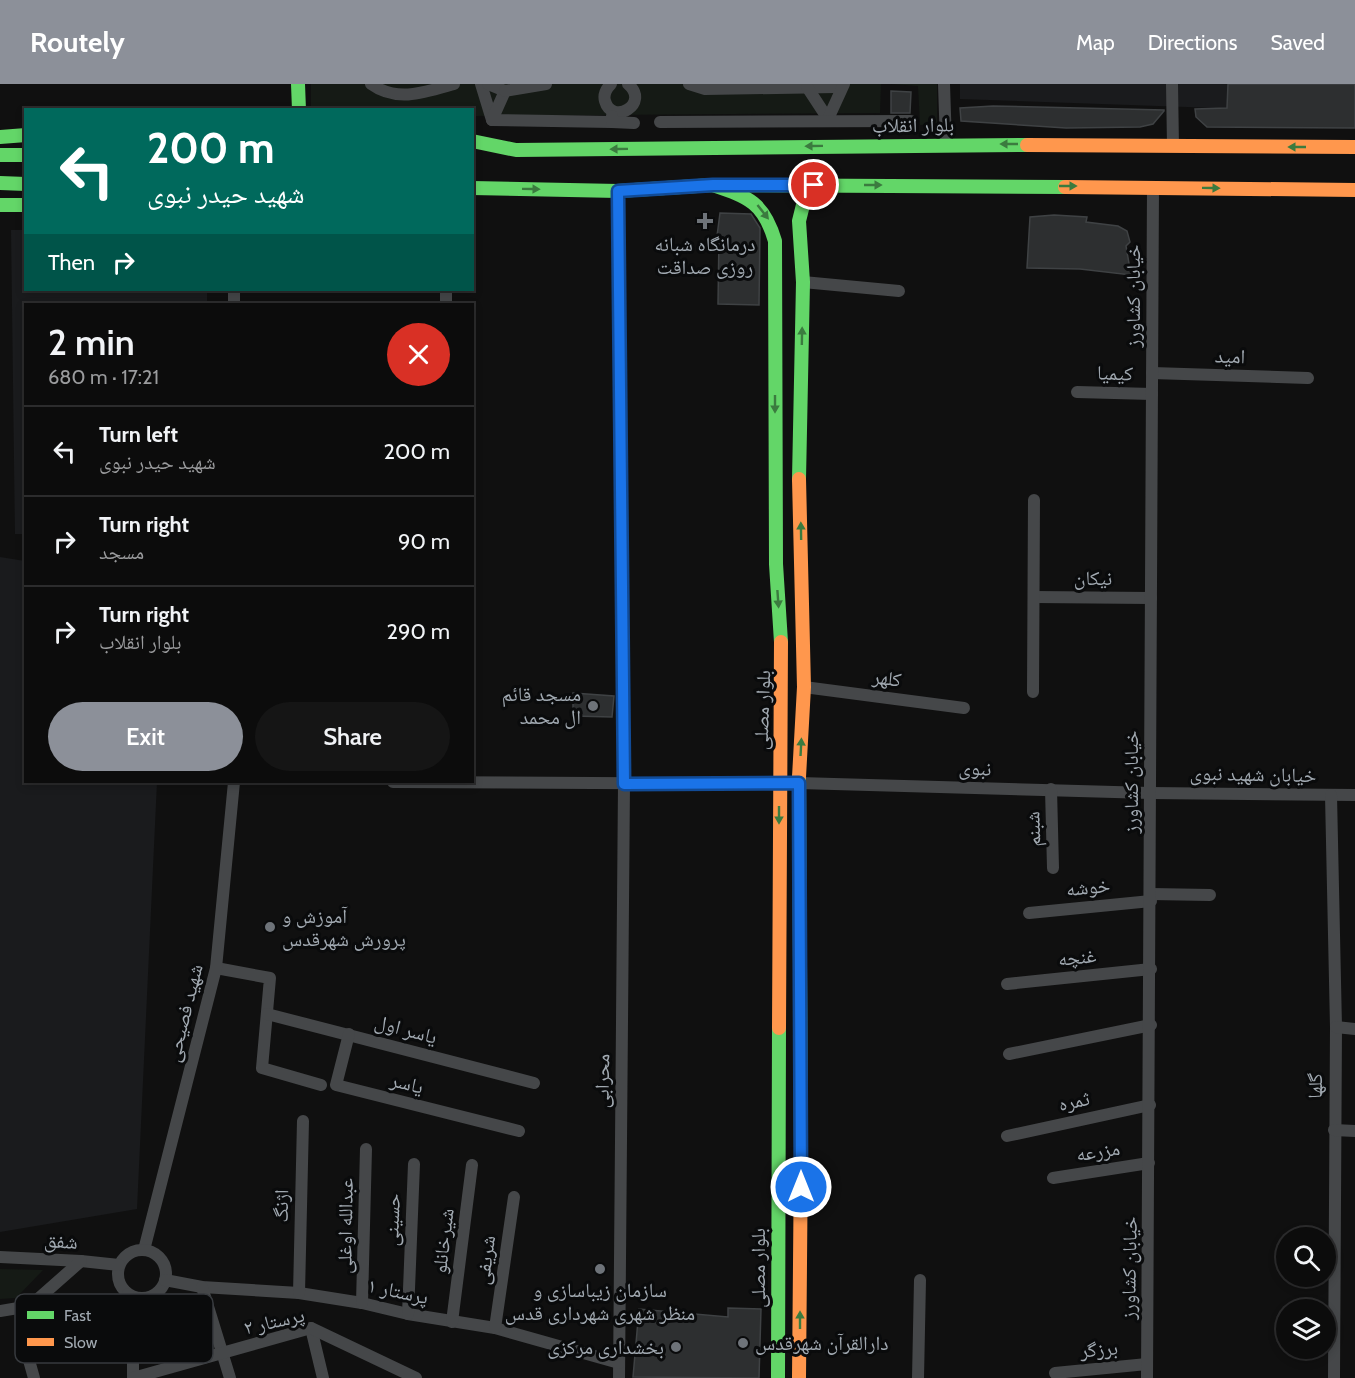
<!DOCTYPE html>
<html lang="en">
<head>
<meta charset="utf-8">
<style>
	:root { --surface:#0c0c0c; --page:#151515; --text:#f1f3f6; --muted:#9a9b9d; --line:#2c2c2d; --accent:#8c9099 }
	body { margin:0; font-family:Cabin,"Noto Naskh Arabic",sans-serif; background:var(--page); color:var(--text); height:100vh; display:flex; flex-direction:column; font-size:22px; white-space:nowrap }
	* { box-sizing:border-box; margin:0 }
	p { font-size:20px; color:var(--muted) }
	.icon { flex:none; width:33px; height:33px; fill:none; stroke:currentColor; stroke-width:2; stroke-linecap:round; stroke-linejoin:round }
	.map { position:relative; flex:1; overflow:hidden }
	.side { position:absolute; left:24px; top:219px; width:450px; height:480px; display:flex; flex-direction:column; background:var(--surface); border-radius:0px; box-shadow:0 3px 9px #0003,0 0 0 2px var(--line) }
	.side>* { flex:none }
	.top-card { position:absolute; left:24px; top:24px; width:450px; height:183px; border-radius:0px; box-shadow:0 3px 9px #0003,0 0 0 2px var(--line); background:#00695c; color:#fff; overflow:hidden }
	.fabs { position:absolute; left:1276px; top:1143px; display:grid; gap:12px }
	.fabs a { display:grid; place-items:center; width:60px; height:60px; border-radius:50%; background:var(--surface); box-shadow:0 3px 9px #0003,0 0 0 2px var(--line); font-size:30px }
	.pin { position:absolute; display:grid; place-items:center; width:51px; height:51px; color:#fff; margin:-26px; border:3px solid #fff; border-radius:50%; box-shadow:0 2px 6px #0007 }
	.me { position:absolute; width:66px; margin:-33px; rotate:0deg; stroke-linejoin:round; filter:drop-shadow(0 0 4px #0008) }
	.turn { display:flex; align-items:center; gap:21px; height:126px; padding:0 24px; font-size:27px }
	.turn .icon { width:78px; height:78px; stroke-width:2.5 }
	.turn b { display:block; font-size:42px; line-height:51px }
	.then { display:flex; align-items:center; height:57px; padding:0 24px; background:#0003; gap:12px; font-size:22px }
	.round { display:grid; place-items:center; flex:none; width:63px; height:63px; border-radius:32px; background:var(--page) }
	.head { display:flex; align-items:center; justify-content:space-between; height:102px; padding:0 24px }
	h1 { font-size:36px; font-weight:600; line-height:45px }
	.cta { display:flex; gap:12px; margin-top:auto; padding:12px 24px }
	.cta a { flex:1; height:69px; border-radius:36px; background:var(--accent); color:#fff; font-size:24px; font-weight:600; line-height:69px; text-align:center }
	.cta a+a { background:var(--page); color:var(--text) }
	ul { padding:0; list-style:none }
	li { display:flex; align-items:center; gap:18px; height:90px; padding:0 24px; border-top:2px solid var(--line) }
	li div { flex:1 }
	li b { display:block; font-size:22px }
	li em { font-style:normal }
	header { display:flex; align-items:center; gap:36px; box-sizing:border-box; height:84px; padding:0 30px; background:var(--accent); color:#fff }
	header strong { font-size:28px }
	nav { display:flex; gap:33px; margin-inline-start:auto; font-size:21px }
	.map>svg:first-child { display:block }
	.built { fill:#1a1b1d }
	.green { fill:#151a15 }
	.building { fill:#2d2f30; stroke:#3f4244; stroke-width:1.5 }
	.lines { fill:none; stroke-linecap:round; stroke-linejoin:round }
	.street { stroke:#454749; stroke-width:12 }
	.fast { stroke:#63d668; stroke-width:14 }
	.slow { stroke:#ff974d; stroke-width:14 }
	.oneway { fill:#3b7b3f }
	.route-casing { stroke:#114b97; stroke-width:15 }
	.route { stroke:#1a73e8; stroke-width:10 }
	.poi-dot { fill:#6e7379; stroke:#0a0b0c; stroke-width:2 }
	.labels { text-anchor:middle; stroke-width:6; stroke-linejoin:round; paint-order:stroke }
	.street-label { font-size:20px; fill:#a1a9b1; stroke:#0a0b0c }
	.poi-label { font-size:20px; fill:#a1a9b1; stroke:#0a0b0c }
	.key { fill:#0a0b0c; stroke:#373a3e; stroke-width:1.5 }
	.key-label { font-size:16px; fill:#a1a9b1 }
</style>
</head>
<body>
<header>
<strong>Routely</strong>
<nav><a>Map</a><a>Directions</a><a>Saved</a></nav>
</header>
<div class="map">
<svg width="1355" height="1294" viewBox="0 0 1355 1294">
	<rect width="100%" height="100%" fill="#101010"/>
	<g class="built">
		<polygon points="960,0 1355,0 1355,29 960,15"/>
		<polygon points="11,146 25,146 26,206 207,206 207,220 26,220 25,450 15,450"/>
		<polygon points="0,473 25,477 26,698 157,698 137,1125 0,1148"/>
	</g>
	<g class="green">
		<polygon points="311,0 881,0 880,29 473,32 472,26 311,26"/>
		<polygon points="891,0 937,0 937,40 920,41 918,2"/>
		<polygon points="0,1185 43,1186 16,1214 0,1215"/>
	</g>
	<g class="building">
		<polygon points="1228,0 1355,0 1355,44 1207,43 1196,33 1195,25 1227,24"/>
		<polygon points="891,7 911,8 910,29 891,29"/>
		<polygon points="993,22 1164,26 1164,27 1153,40 1140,43 1066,44 961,37 960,24"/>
		<polygon points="720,129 751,130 760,144 759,221 718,220 719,152 717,152"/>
		<polygon points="1054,131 1087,133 1086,138 1118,142 1127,147 1130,158 1126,162 1131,191 1080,185 1027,184 1030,133"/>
		<polygon points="573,609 614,612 612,633 573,632"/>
		<polygon points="728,1224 761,1225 759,1294 633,1293 639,1225 728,1233"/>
	</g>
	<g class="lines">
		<g class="street">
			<path d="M371,0C397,19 426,8 454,0"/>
			<polyline points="481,0 492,36"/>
			<polyline points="488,0 505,7 492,36 612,38"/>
			<path d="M611,0C606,5 603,10 605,17C612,42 651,20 628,0"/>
			<polyline points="689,0 705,5 836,3 841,0"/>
			<polyline points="944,0 946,60"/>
			<polyline points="1172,0 1173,62"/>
			<polyline points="807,3 828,35"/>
			<polyline points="505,7 546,0"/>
			<polyline points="612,32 612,38 634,39"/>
			<polyline points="828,35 844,0"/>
			<polyline points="660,38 911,37"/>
			<polyline points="618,107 624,700 619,1294"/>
			<polyline points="803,198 899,207"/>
			<polyline points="234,206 234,220"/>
			<polyline points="446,220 446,206"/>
			<polyline points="1152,289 1308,294"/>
			<polyline points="1077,308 1152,310"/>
			<polyline points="1034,513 1151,514"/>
			<polyline points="804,603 964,624"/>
			<polyline points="1033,608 1034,416"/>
			<polyline points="393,698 779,700"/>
			<polyline points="799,699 1150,709 1355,711"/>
			<polyline points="1051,705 1053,784"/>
			<polyline points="1331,711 1336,943 1334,1294"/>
			<polyline points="1151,810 1210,811"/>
			<polyline points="1029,829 1151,817"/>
			<polyline points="216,884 270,894 262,984 321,1001"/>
			<polyline points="1007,900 1151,885"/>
			<polyline points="267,930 534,999"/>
			<polyline points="1336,943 1355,945"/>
			<polyline points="349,950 336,1001 519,1047"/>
			<polyline points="1009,970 1151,941"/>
			<polyline points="1334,1046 1355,1047"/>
			<polyline points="1007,1052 1150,1021"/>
			<polyline points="1053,1094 1149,1079"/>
			<polyline points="144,1166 216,884 234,698"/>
			<circle cx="142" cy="1190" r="24"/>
			<polyline points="0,1173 81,1177 119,1181"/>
			<polyline points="165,1196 202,1203 299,1209 362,1219 408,1230 495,1244 619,1279"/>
			<polyline points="202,1203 230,1294"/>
			<polyline points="299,1209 303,1037"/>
			<polyline points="128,1210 133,1231 133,1294"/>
			<polyline points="362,1219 366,1065"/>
			<polyline points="0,1227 30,1222"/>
			<polyline points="408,1230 414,1080"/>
			<polyline points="452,1238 472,1081"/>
			<polyline points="88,1243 133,1231"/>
			<polyline points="311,1244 323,1294"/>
			<polyline points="495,1244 514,1113"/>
			<polyline points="1055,1289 1147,1280"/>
			<polyline points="34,1294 25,1262 30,1222 81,1177"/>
			<polyline points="133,1294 311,1244 416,1294"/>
			<polyline points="918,1294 920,1196"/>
			<polyline points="1147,1294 1153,103"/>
		</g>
		<g class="fast">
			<polyline points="298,0 299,26"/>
			<polyline points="0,53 26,51"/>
			<polyline points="472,57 516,66 1027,61"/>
			<polyline points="0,71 26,71"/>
			<polyline points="0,99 26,100"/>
			<path d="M713,101C749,113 764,119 775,157L776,480L781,558"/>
			<polyline points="472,104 618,107 713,101 1065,103"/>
			<polyline points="0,121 26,121"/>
			<polyline points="799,395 803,198 799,137 803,121 834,101"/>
			<polyline points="799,693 801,1065"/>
			<polyline points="778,1294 779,944"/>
		</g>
		<g class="slow">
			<polyline points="1027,61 1355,63"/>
			<polyline points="1065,103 1355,106"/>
			<polyline points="799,693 804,603 799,395"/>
			<polyline points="779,944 781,558"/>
			<polyline points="799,1294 801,1065"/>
		</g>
	</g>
	<defs><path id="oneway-solid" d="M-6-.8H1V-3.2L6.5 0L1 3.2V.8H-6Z" transform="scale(1.5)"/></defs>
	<g class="oneway">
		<use href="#oneway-solid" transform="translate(1009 60) rotate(-180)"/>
		<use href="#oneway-solid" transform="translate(814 62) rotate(179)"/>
		<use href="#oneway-solid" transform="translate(1297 63) rotate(-180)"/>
		<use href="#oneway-solid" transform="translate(619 65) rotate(179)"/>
		<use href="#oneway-solid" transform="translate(873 101)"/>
		<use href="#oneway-solid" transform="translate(1068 102)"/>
		<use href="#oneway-solid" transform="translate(1211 104) rotate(1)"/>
		<use href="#oneway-solid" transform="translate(531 105) rotate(1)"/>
		<use href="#oneway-solid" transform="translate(763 128) rotate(52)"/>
		<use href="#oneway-solid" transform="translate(802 252) rotate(-89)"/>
		<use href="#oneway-solid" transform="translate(775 320) rotate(90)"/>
		<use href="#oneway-solid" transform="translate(801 447) rotate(-91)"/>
		<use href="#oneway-solid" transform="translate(778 515) rotate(86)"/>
		<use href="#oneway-solid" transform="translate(801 663) rotate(-87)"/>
		<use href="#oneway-solid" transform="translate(779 731) rotate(90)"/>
		<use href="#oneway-solid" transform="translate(800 1236) rotate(-90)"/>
	</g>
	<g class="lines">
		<g class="route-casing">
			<polyline id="route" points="801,1103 799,699 624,700 618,107 713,101 814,101"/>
		</g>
		<use href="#route" class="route"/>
	</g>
	<g class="poi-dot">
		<path d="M702 128h6v6h6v6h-6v6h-6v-6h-6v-6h6z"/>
		<circle cx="593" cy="622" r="6"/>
		<circle cx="270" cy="843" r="6"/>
		<circle cx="600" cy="1185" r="6"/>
		<circle cx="743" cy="1259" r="6"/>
		<circle cx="676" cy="1263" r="6"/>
	</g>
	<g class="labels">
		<g class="street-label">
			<text transform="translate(913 41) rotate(-1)" y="7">بلوار انقلاب</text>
			<text transform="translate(1133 212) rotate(-90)" y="7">خیابان کشاورز</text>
			<text transform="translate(1230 272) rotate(2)" y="7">امید</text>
			<text transform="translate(1115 289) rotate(2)" y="7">کیمیا</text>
			<text x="1093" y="501">نیکان</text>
			<text transform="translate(887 594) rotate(8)" y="7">کلهر</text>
			<text transform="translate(762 626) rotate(-88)" y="7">بلوار مصلی</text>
			<text transform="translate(975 684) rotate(2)" y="7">نبوی</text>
			<text transform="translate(1253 690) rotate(1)" y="7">خیابان شهید نبوی</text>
			<text transform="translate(1131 698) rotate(-90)" y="7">خیابان کشاورز</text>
			<text transform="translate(1033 745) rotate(-92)" y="7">شبنم</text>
			<text transform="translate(1088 803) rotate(-6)" y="7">خوشه</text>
			<text transform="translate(1077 873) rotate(-6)" y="7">غنچه</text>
			<text transform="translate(184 929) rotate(-76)" y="7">شهید فصیحی</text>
			<text transform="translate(406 945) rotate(15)" y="7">یاسر اول</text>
			<text transform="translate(602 997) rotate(-89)" y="7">محرابی</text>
			<text transform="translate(407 999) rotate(14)" y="7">یاسر</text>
			<text transform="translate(1315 1002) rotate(-89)" y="7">گلها</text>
			<text transform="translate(1074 1017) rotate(-12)" y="7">ثمره</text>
			<text transform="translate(1098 1067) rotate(-9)" y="7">مزرعه</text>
			<text transform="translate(281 1122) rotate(-89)" y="7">اژنگ</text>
			<text transform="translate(392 1136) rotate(-88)" y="7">حسینی</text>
			<text transform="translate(345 1142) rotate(-89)" y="7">عبدالله اوغلی</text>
			<text transform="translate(61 1157) rotate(3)" y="7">شفق</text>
			<text transform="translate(443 1157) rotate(-83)" y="7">شیرخانلو</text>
			<text transform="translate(485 1176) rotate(-82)" y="7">شریفی</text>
			<text transform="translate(758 1184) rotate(-90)" y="7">بلوار مصلی</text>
			<text transform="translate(1129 1184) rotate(-89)" y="7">خیابان کشاورز</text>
			<text transform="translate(398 1207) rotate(12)" y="7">پرستار ۱</text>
			<text transform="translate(274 1237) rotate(-13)" y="7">پرستار ۲</text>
			<text transform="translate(1099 1265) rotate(-5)" y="7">برزگر</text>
		</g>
		<g class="poi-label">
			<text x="705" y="167">درمانگاه شبانه<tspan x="705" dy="23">روزی صداقت</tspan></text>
			<text x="581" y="617" text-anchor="end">مسجد قائم<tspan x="581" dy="23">ال محمد</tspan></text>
			<text x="282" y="839" text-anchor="start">آموزش و<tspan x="282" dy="23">پرورش شهرقدس</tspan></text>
			<text x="600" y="1213">سازمان زیباسازی و<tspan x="600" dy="23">منظر شهری شهرداری قدس</tspan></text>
			<text x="755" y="1266" text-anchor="start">دارالقرآن شهرقدس</text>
			<text x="664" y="1270" text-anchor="end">بخشداری مرکزی</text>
		</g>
	</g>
	<rect x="15" y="1210" width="198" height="69" rx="9" class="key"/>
	<rect x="27" y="1227" width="27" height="8" fill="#63d668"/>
	<rect x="27" y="1254" width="27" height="8" fill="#ff974d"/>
	<g class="key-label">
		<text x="64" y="1237">Fast</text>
		<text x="64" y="1264">Slow</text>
	</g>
</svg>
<div class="fabs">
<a><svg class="icon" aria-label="search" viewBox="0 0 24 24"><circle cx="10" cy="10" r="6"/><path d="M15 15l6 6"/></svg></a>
<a><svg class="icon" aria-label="layers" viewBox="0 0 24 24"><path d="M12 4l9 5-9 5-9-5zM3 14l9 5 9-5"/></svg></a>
</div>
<div class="pin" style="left:814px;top:101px;background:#d93025"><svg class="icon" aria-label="arrive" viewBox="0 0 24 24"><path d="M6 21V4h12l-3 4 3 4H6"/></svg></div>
<svg class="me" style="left:801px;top:1103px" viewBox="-20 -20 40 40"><circle r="17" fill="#1a73e8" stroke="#fff" stroke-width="3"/><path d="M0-11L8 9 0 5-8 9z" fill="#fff"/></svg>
<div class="top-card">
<div class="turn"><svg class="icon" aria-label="left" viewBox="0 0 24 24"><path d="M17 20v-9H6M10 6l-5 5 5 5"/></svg><div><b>200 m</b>شهید حیدر نبوی</div></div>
<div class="then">Then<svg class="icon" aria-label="right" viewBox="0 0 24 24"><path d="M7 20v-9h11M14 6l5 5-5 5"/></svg></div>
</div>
<section class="side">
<div class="head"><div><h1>2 min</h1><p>680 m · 17:21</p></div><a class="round" style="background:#d93025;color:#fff"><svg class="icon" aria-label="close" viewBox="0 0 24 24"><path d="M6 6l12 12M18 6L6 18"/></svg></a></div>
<ul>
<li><svg class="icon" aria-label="left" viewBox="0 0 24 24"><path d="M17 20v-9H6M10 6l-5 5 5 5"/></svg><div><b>Turn left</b><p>شهید حیدر نبوی</p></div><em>200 m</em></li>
<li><svg class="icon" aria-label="right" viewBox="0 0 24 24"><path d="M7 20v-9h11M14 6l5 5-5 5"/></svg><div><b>Turn right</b><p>مسجد</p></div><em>90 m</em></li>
<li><svg class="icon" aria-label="right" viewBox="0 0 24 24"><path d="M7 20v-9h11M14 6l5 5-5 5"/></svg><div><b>Turn right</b><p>بلوار انقلاب</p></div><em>290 m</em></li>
</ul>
<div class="cta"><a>Exit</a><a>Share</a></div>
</section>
</div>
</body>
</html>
